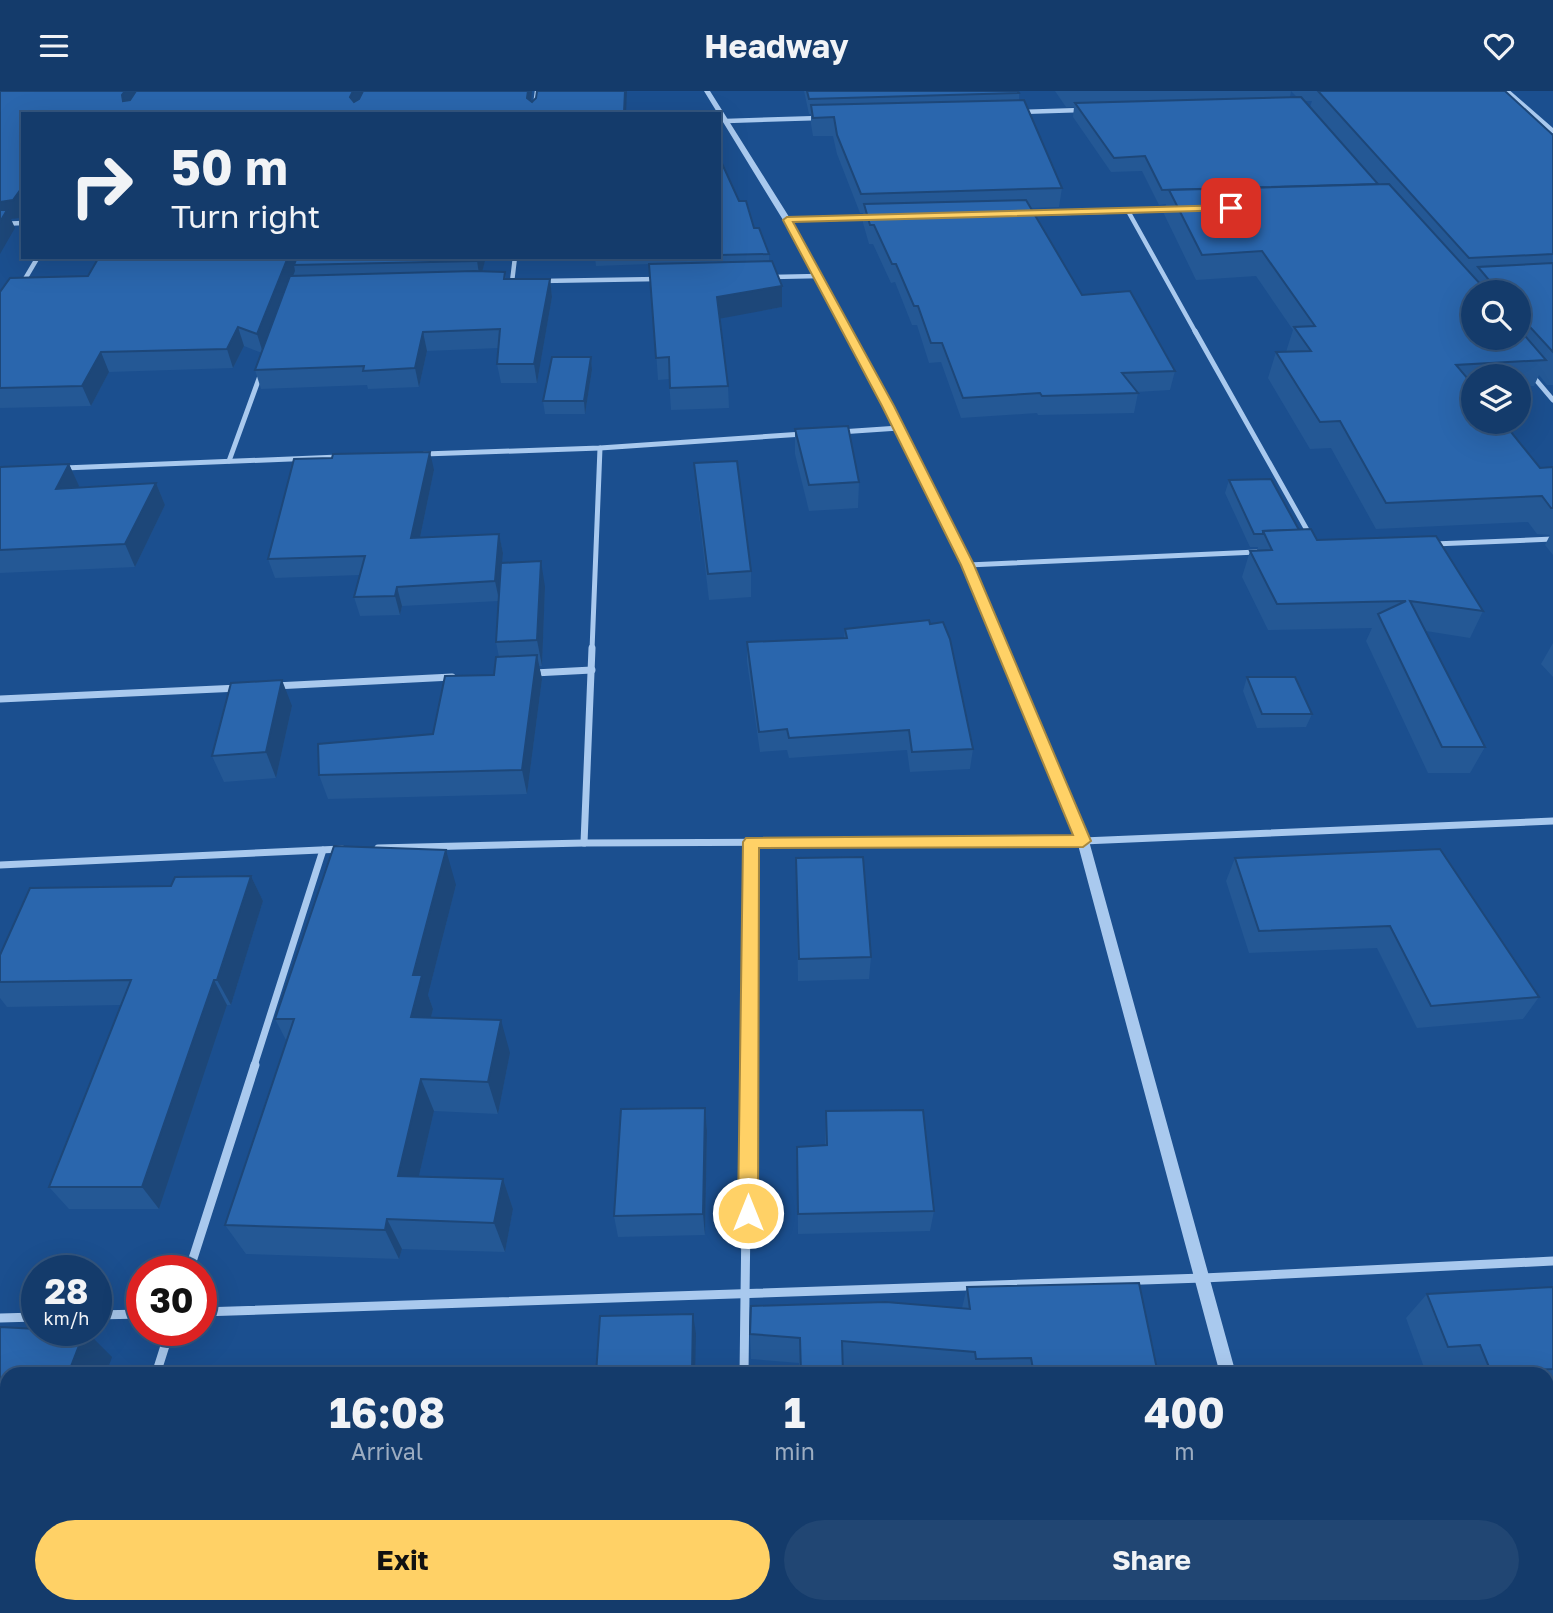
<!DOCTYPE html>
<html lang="en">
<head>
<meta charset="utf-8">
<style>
	:root { --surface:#143b6b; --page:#214673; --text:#f1f3f6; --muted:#9dadc1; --line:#33557e; --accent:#ffd166 }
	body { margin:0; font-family:"Golos Text",sans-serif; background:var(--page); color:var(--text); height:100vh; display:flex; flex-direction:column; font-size:26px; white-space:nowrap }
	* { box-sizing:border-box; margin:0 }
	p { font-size:23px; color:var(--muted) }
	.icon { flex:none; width:38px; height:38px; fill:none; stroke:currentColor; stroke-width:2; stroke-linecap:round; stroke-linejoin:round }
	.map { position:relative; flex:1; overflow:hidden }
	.drawer { position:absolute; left:0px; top:1276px; width:1554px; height:247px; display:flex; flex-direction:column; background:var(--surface); border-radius:21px 21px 0 0; box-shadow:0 7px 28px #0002,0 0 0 2px var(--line) }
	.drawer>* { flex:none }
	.top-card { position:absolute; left:21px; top:21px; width:700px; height:147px; border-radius:0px; box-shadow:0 7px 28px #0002,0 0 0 2px var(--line); background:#143b6b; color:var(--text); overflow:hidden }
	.tools { position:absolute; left:1461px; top:189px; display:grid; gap:14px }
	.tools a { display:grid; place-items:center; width:70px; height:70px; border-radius:50%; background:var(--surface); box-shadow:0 7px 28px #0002,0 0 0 2px var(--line); font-size:35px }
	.speed { position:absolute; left:21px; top:1164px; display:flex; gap:14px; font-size:35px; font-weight:700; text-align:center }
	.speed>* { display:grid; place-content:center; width:91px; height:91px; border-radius:50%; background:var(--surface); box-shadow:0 7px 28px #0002,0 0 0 2px var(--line); line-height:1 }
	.speed small { font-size:18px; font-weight:400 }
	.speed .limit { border:10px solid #d22; background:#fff; color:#111 }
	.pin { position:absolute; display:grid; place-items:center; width:60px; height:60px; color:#fff; margin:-30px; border-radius:14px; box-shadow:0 4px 10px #0006 }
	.me { position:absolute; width:77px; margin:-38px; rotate:0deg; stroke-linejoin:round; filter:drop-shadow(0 0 5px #0008) }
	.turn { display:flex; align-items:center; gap:24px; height:147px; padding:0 35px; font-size:32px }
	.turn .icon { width:91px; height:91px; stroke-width:2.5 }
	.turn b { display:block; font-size:49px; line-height:60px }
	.eta { display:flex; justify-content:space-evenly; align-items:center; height:119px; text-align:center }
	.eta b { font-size:42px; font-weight:700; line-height:49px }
	.button { display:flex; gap:14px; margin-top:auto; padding:14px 35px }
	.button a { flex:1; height:80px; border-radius:42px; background:var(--accent); color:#111; font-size:28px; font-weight:700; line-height:80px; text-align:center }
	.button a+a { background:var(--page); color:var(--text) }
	header { display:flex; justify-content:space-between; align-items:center; height:91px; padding:0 35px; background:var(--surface); font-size:32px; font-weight:700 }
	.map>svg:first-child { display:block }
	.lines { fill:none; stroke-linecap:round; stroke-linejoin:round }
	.minor-far3 { stroke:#a9c9ee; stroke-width:4.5 }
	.minor-far2 { stroke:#a9c9ee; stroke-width:5 }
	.minor-far1 { stroke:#a9c9ee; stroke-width:7 }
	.minor { stroke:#a9c9ee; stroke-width:9 }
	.tertiary { fill:#a9c9ee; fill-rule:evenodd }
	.wall { fill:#245895; fill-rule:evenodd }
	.shaded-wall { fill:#1d4779 }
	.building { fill:#2a66ad; stroke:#1d4779; stroke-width:2 }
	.route { fill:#ffd166; stroke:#a68842; stroke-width:2 }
</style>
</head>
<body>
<header><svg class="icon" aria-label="menu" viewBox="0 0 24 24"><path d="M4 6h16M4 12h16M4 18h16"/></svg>Headway<svg class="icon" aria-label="heart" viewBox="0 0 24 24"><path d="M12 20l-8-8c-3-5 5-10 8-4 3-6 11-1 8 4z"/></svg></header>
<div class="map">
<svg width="1553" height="1522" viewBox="0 0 1553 1522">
	<rect width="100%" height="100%" fill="#1b4f8f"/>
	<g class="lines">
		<g class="minor-far3">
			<polyline points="1507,0 1553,40"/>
			<polyline points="1020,21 1082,19"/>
			<polyline points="534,23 537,0"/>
			<polyline points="726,30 820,27"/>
			<polyline points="1128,120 1196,242"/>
			<polyline points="1026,123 1172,119"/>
			<polyline points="787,129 871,127"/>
			<polyline points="0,133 23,132"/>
			<polyline points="772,186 819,185"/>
			<polyline points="541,190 658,188"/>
			<polyline points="512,191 515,166"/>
			<polyline points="22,193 38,166"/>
		</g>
		<g class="minor-far2">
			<polyline points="1195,240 1311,446"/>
			<polyline points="1531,283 1553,309"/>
			<polyline points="840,341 899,337"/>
			<polyline points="424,363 600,357 803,343"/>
			<polyline points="229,370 261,282"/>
			<polyline points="64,377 339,366"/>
			<polyline points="1434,453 1553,448"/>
			<polyline points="968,474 1257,461"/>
			<polyline points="592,559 600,357"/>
		</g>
		<g class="minor-far1">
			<polyline points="534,582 592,579"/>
			<polyline points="275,595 452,586"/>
			<polyline points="0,608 239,597"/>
			<polyline points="584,752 592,557"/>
			<polyline points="378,757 584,752 1083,750 1553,730"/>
			<polyline points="0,774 342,758"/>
			<polyline points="254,975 323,759"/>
			<polyline points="748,975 751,751"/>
		</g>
		<g class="minor">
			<polyline points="189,1180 255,974"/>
			<polyline points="201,1221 1203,1187 1553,1170"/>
			<polyline points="96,1224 142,1223"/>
			<polyline points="0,1227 37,1226"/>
			<polyline points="156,1283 170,1239"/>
			<polyline points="744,1283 748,974"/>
			<polyline points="78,1522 80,1516"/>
			<polyline points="735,1522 736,1516"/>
		</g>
		<g class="tertiary">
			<polygon points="704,0 710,0 791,129 903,337 973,474 1089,750 1236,1283 1220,1283 1077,750 963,474 895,337 783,129"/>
			<polygon points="1276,1516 1294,1516 1295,1522 1277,1522"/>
		</g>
	</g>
	<g class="wall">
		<polygon points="804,0 1018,0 1019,2 1019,9 1062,97 1059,116 1030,117 1082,204 1175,280 1170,299 1137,301 1138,302 1134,322 1038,324 1037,322 961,327 941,271 929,272 917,234 912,234 895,191 891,192 873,153 869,153 863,132 863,122 860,122 837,63 833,45 813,45 811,33 811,23 809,23"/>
		<path d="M1055,0H1505L1553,44V294H1547L1539,284L1534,295H1519V285H1474V331L1540,377L1553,376V464L1545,454L1550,444L1537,443L1528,431L1376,438L1331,357L1310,358L1268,287L1276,261H1286L1293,239L1256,185L1196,189L1164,123L1166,113L1159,114L1142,80L1111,81L1073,26L1074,16H1066ZM1291,0L1297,6H1290ZM1304,10H1312L1310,16ZM1519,201V247H1474Z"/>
		<polygon points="719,66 739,110 769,163 769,170 782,216 719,227 728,295 729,317 671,319 669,288 658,289 650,173 596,175 595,166 719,166"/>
		<polygon points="99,166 486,166 482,180 505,181 506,188 550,188 552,206 537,292 501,292 497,273 499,257 427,260 419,296 368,298 367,294 261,298 255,279 262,262 244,255 233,277 109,281 91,315 0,317 0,201 88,185"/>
		<polygon points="591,266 592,279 585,323 545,323 543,310"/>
		<polygon points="795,338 859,391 858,417 809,420 795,363"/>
		<polygon points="694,372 751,480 751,506 709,509 696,398"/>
		<polygon points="69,373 79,396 156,392 165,414 135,476 0,482 0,376"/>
		<polygon points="434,379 420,447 499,443 503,462 502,472 545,496 542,575 539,575 542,588 527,703 328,708 319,684 433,643 494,584 499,566 496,551 499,510 402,515 400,524 360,525 354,506 360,484 275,487 268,468"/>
		<polygon points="1229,389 1299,439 1317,449 1483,520 1470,547 1426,540 1485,656 1470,682 1428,682 1366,550 1372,537 1268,539 1242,486 1250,460 1257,459 1258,456 1250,456 1225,402"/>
		<polygon points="845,538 973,658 970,678 910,681 907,659 789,667 787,659 760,661 747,571 747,551 844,547"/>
		<polygon points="1553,552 1553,586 1541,573"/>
		<polygon points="1247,586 1312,623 1306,636 1257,637 1243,600"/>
		<polygon points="292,615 276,687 224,691 212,665"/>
		<polygon points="1304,765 1539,906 1523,928 1417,937 1377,857 1249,862 1226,790 1235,767"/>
		<polygon points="796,767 871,866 869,888 798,890"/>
		<polygon points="251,785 263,810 231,914 227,914 159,1118 69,1118 49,1096 121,914 7,916 0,907 0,864 171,795"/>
		<polygon points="456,794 428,904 433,918 431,926 510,962 498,1023 434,1020 419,1085 503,1088 513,1118 505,1161 402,1158 399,1168 246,1163 225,1134 287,951 275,928"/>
		<polygon points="705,1017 707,1040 705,1144 618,1146 614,1125"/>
		<polygon points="826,1020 934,1120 930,1140 798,1143 797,1056 825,1054"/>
		<polygon points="967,1196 1158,1283 933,1283 843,1275 843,1283 799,1283 799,1272 751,1268 750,1243 962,1217"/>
		<polygon points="1553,1196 1553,1298 1547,1299 1547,1283 1459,1283 1456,1277 1425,1279 1406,1227 1427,1203"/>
		<polygon points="1553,1395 1553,1483 1547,1468 1547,1399"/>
		<polygon points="991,1516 1093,1516 1094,1522 992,1522"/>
		<polygon points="1492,1516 1547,1516 1553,1522 1494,1522"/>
	</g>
	<g class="shaded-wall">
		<polygon points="125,0 141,0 128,20 123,10 122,4"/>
		<polygon points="353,0 363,0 354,23 350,6"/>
		<polygon points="528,0 532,0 530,23 527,7"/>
		<polygon points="625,0 627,0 626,23 624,23"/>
		<polygon points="23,95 23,124 20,127 11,128 15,137 0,163 0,111"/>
		<polygon points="288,166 301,166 294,174 295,180 263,262 257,243"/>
		<polygon points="478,166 486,166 480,189 477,170"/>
		<polygon points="550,188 552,206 537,292 534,273"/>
		<polygon points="782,195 782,216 718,228 717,206"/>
		<polygon points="238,236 244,255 233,277 227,258"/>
		<polygon points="423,241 427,260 419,296 415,277"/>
		<polygon points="101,261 109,281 91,315 82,295"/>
		<polygon points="591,266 592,279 585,323 584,310"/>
		<polygon points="430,361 434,379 416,466 411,447"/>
		<polygon points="69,373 79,395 67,420 56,398"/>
		<polygon points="156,392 165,414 135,476 125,453"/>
		<polygon points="499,443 503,462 499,509 495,490"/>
		<polygon points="541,470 545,496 542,575 537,549"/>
		<polygon points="397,496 402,515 400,524 395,505"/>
		<polygon points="537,564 542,588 527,703 522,679"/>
		<polygon points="282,589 292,615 276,687 266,661"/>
		<polygon points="446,759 456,794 428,904 433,918 423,959 411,926 413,884"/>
		<polygon points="251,785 263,810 231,914 217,889"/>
		<polygon points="214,889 227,914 159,1118 142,1096"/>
		<polygon points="501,929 510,962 498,1023 488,991"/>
		<polygon points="421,988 434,1020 412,1115 398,1085"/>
		<polygon points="705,1017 707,1040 705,1144 703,1123"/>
		<polygon points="503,1088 513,1118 505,1161 494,1132"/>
		<polygon points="387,1128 402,1158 399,1168 385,1139"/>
		<polygon points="693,1223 696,1243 695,1283 692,1283"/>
		<polygon points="85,1239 112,1266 106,1283 68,1283"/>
		<polygon points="7,1310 7,1416 1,1431 7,1435 7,1511 3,1522 0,1522 0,1327"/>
		<polygon points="511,1516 524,1516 523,1522 511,1522"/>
	</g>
	<g class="building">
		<polygon points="0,0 125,0 122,4 123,10 130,9 136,0 353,0 350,6 354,11 359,8 363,0 528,0 527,7 532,11 536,7 537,0 625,0 624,22 667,21 667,23 23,23 23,95 13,109 0,111"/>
		<polygon points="807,0 1018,0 1019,2 809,8"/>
		<polygon points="1318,0 1505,0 1553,44 1553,163 1469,167"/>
		<polygon points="1301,6 1378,93 1162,99 1145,65 1114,67 1075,12"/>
		<polygon points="1024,9 1062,97 861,103 837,44 834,26 813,27 811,14"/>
		<polygon points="719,66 739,110 746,110 754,137 759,137 769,163 719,164"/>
		<polygon points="1389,93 1482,195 1488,194 1489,189 1478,176 1553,172 1553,261 1519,224 1519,201 1474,201 1474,247 1519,247 1519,238 1546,269 1456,274 1474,295 1474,331 1503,331 1540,377 1553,376 1553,417 1551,417 1542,405 1386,412 1340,330 1320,331 1276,261 1311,260 1294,236 1315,235 1262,160 1202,164 1169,99"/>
		<polygon points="1026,109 1082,204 1130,200 1175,280 1122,282 1138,302 1042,305 1040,302 963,307 942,252 931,252 918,215 914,215 896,173 892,173 874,134 870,134 864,113"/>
		<polygon points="0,119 7,119 0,131"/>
		<polygon points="99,166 288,166 257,243 238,236 227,258 101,261 82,295 0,297 0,201 10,187 88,185"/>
		<polygon points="297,166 478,166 477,170 294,174"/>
		<polygon points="772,170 782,195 717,206 728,295 670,297 669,266 656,267 649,173"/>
		<polygon points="474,180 505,181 504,188 550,188 534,273 497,273 500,238 423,241 415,277 363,280 364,275 255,279 290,185"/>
		<polygon points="552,266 591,266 584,310 543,310"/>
		<polygon points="848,335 859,391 809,394 795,338"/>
		<polygon points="430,361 411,447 499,443 495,490 397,496 395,505 354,506 365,465 268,468 294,368 332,367 333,363"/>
		<polygon points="737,370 751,480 708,483 694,372"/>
		<polygon points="69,373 56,398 156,392 125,453 0,459 0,376"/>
		<polygon points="1271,388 1299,439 1263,440 1263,443 1254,443 1229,389"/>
		<polygon points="1311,438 1317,449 1436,445 1483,520 1410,510 1485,656 1442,656 1378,523 1406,510 1277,513 1250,460 1272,459 1263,440"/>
		<polygon points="541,470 537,549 496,551 501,472"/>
		<polygon points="929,529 930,533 943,531 950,548 973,658 912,661 909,639 789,647 787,638 759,641 747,551 847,547 845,538"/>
		<polygon points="537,564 522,679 319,684 318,653 433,643 445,585 494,584 496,566"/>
		<polygon points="1247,586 1295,586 1312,623 1262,623"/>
		<polygon points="282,589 266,661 212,665 231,592"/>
		<polygon points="334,755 446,759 413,884 422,884 411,926 501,929 488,991 421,988 398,1085 503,1088 494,1132 387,1128 385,1139 225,1134 294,928 275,928"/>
		<polygon points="1440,758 1539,906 1431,915 1390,835 1259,840 1235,767"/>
		<polygon points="863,766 871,866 799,868 796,767"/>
		<polygon points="251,785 217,889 214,889 142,1096 49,1096 131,889 0,891 0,864 30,797 171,795 175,786"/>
		<polygon points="705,1017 703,1123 614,1125 621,1018"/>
		<polygon points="923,1019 934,1120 798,1123 797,1056 827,1054 826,1020"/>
		<polygon points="1139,1192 1158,1283 1034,1283 1031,1267 976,1268 975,1261 842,1250 843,1283 801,1283 800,1247 750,1243 751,1215 886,1211 970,1218 967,1196"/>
		<polygon points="1553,1196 1553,1278 1491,1281 1480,1254 1448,1256 1427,1203"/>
		<polygon points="693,1223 692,1283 596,1283 600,1225"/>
		<polygon points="0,1236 37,1238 37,1239 85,1239 68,1283 7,1283 7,1310 0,1327"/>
		<polygon points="1553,1492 1553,1522 1529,1522 1526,1516 1547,1516 1547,1493"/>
		<polygon points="387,1516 511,1516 511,1522 386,1522"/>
		<polygon points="1004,1516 1093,1516 1094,1522 1005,1522"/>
	</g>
	<polygon class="route" points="1231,114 1236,117 1234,119 793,131 894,315 974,474 1091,750 1083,756 759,757 758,1122 755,1129 748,1132 741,1129 738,1122 743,751 746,747 1073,744 961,474 882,315 783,129 787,126"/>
</svg>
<div class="tools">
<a><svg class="icon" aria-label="search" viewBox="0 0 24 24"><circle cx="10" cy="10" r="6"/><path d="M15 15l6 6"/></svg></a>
<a><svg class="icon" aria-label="layers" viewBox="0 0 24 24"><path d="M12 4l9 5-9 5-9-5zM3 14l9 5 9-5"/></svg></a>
</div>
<div class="speed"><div>28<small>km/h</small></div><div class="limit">30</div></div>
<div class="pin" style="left:1231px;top:117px;background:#d93025"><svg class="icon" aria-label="arrive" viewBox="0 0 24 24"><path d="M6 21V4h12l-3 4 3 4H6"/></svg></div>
<svg class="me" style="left:748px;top:1122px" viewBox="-20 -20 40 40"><circle r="17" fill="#ffd166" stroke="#fff" stroke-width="3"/><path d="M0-11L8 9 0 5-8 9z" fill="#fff"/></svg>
<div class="top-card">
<div class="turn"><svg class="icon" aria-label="right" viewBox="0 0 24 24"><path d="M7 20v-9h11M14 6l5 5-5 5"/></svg><div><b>50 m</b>Turn right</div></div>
</div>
<section class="drawer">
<div class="eta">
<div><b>16:08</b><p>Arrival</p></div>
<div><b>1</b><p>min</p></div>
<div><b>400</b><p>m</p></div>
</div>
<div class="button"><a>Exit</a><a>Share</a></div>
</section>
</div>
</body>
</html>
